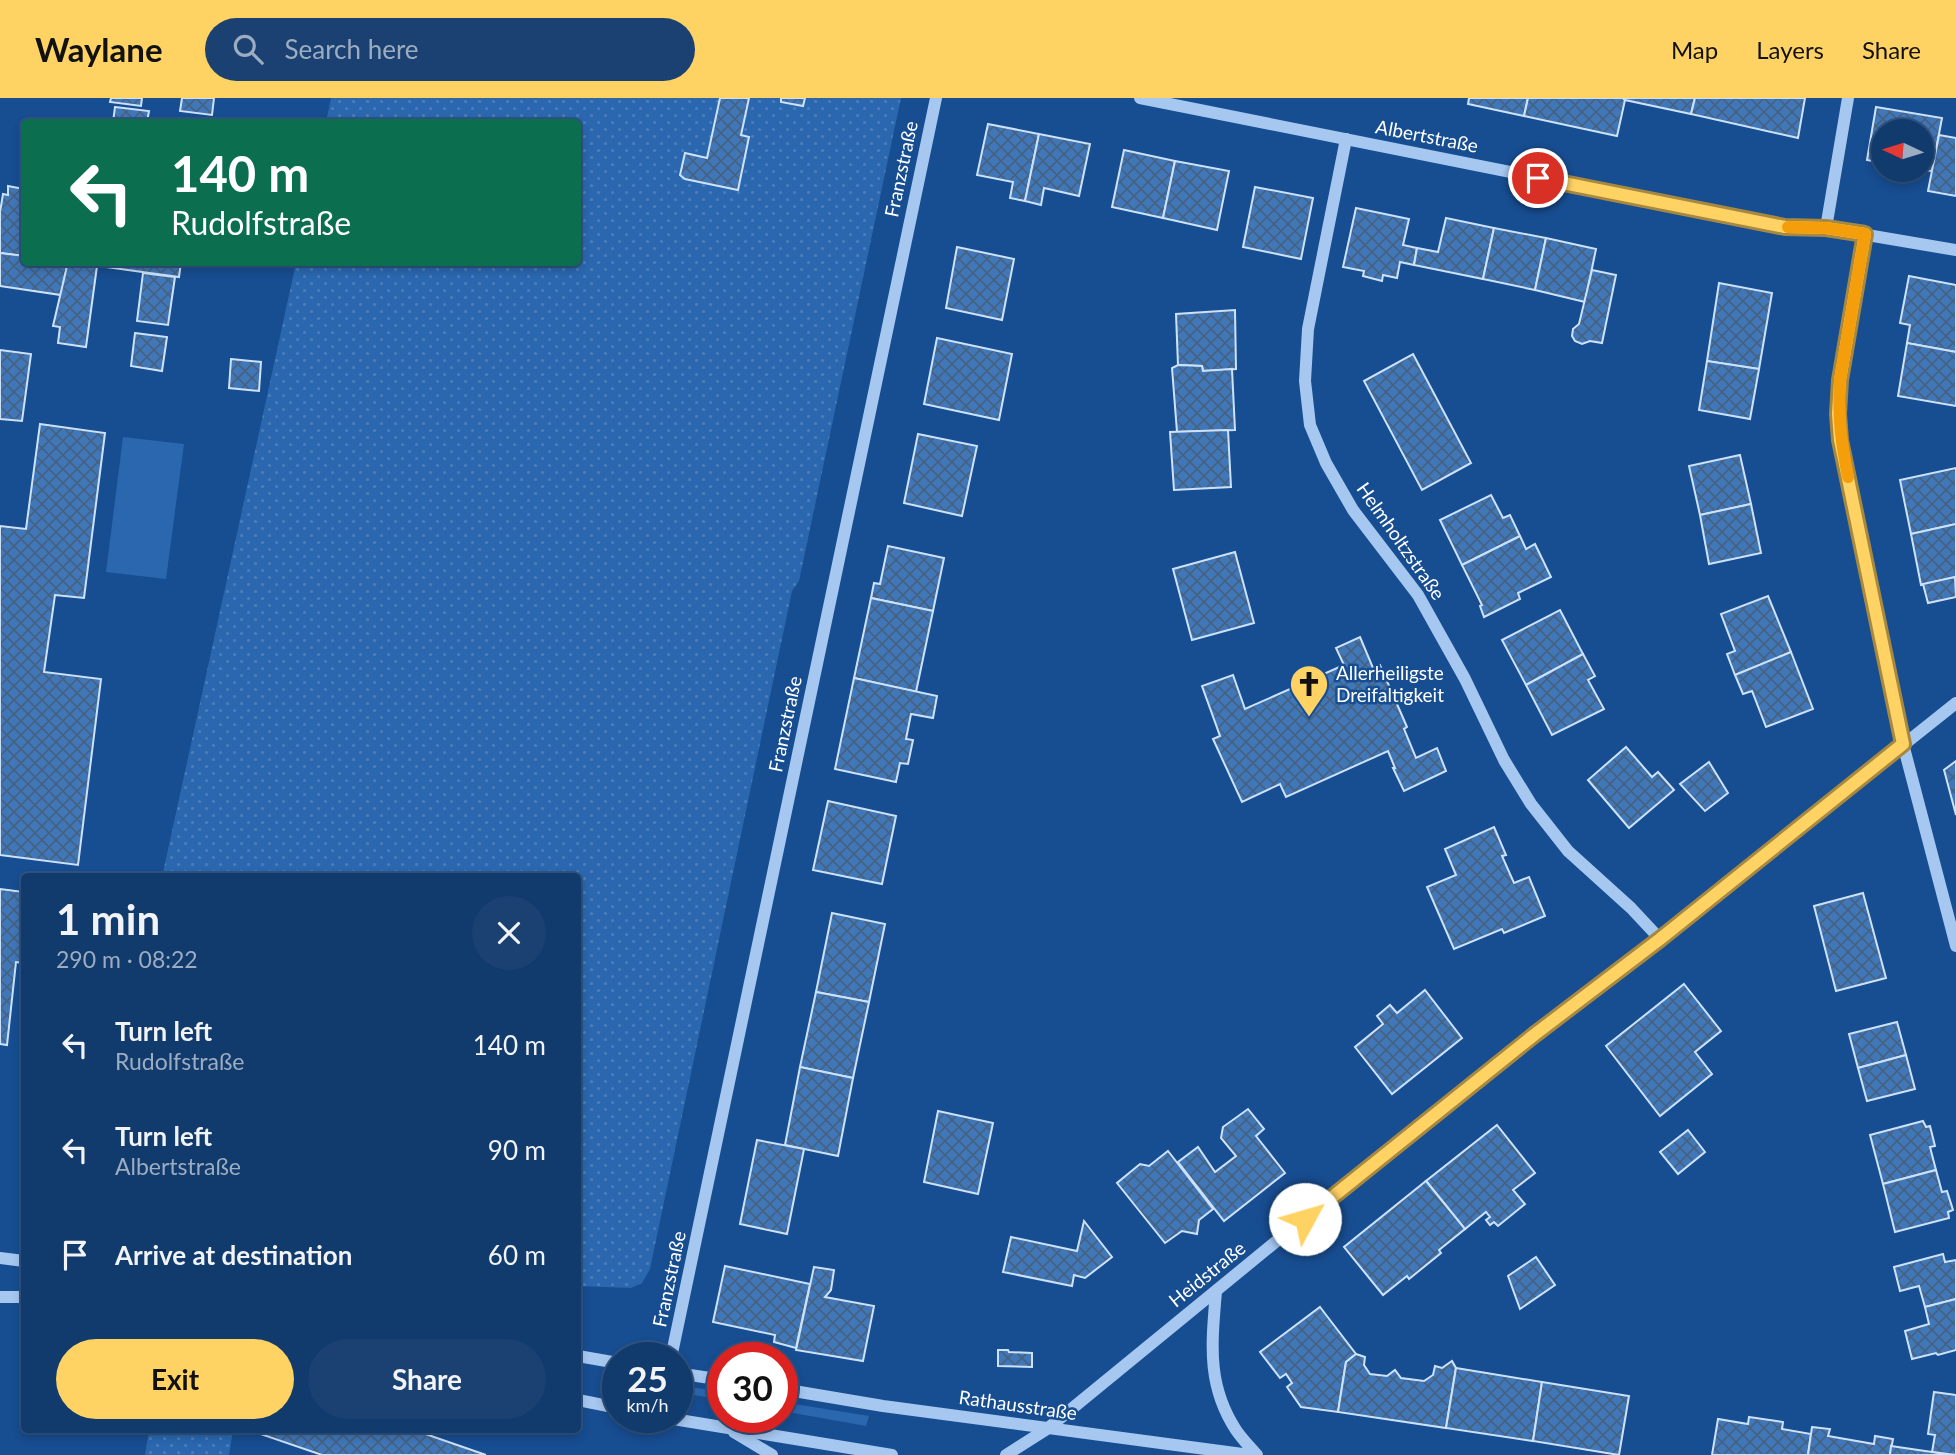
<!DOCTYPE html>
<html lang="en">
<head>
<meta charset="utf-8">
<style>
	:root { --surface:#113a6d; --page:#1a4172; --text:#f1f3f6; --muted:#9cadc2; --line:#305480; --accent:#ffd264 }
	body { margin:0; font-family:Lato,sans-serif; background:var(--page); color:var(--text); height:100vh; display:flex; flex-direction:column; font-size:26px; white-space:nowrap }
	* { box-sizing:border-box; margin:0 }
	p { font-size:23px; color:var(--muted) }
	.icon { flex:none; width:38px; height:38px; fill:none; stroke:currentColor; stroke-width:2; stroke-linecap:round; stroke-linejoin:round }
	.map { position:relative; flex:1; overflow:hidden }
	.drawer { position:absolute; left:21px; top:775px; width:560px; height:560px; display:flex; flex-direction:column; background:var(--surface); border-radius:7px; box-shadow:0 4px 10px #0003,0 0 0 2px var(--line) }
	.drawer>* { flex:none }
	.hud { position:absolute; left:21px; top:21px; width:560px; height:147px; border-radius:7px; box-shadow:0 4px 10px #0003,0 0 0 2px var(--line); background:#0b6e4f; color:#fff; overflow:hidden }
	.needle { width:46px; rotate:274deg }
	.controls { position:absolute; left:1871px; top:21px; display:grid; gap:14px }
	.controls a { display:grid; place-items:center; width:63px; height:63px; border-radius:50%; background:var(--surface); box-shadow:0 4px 10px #0003,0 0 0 2px var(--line); font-size:35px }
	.speed { position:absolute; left:602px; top:1244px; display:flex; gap:14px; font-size:35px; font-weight:700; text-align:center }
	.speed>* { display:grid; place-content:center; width:91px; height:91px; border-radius:50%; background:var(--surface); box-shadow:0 4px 10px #0003,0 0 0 2px var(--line); line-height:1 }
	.speed small { font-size:18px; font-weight:400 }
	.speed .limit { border:10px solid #d22; background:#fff; color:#111 }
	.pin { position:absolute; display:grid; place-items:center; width:60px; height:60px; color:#fff; margin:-30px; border:4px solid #fff; border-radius:50%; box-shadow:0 2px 7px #0007 }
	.me { position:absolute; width:77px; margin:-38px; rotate:51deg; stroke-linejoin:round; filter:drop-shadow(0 0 5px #0008) }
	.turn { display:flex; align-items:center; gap:24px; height:147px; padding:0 35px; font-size:32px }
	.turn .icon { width:91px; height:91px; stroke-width:2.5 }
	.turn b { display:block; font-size:49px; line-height:60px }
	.round { display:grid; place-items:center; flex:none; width:74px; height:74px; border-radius:37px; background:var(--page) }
	.overview { display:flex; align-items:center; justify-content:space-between; height:119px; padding:0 35px }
	h1 { font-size:42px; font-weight:700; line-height:52px }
	.action { display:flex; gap:14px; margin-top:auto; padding:14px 35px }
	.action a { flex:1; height:80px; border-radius:42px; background:var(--accent); color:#111; font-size:28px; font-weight:700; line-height:80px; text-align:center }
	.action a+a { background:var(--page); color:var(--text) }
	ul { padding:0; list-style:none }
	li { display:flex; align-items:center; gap:21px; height:105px; padding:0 35px }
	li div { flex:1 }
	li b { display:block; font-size:26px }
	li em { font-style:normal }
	header { display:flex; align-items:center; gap:42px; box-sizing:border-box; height:98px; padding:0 35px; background:var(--accent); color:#111 }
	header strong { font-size:33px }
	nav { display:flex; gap:38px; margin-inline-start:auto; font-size:24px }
	.search { width:490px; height:63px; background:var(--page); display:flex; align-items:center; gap:18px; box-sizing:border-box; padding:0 24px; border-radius:38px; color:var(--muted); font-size:26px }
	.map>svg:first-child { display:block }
	.green { fill:#2a67af }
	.park { fill:url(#park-dots) }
	.building { fill:url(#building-cross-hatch); stroke:#cce2fb; stroke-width:2 }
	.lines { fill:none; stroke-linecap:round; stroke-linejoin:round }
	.minor { stroke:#a6c7f0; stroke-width:12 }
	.route-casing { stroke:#a68841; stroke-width:18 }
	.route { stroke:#ffd264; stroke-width:12 }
	.slow { stroke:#f59e0b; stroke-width:12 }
	.labels { text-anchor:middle; stroke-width:5; stroke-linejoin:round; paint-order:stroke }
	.street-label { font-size:19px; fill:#fff; stroke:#174d91 }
	.poi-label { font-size:19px; fill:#fff; stroke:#174d91; text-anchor:start }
</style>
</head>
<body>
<header>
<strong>Waylane</strong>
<div class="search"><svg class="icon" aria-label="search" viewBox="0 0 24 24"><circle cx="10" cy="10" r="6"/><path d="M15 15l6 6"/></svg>Search here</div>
<nav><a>Map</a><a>Layers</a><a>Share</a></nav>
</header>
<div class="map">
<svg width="1956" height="1357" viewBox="0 0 1956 1357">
	<defs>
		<pattern id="park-dots" width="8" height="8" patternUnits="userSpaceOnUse" patternTransform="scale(1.75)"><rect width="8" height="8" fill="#2a67af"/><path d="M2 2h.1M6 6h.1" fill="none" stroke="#4a7ebb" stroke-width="1.8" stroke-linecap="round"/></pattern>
		<pattern id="building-cross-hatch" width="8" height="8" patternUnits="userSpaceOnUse" patternTransform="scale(1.75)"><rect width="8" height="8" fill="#4077b9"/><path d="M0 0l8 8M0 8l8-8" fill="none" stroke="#466282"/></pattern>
	</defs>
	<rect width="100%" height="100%" fill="#174d91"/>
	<g class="green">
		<polygon points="123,339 184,346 166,481 106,474"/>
		<polygon points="677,1287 723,1294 723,1302 677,1294"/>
		<polygon points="782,1304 869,1318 866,1328 782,1313"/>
	</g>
	<g class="park">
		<polygon points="331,0 901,0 799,483 792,493 650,1171 642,1185 631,1190 578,1188 578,779 162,779 296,165 578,164 578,24 326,24"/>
		<polygon points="149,1332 233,1332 229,1357 145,1357"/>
	</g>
	<g class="building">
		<polygon points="111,0 142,0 141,8 110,4"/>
		<polygon points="182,0 214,0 212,17 180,13"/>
		<polygon points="720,0 749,0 741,37 749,39 738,92 685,81 680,77 685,55 707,60"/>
		<polygon points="781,0 805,0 803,8 781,4"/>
		<polygon points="1469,0 1528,0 1524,18 1468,6"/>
		<polygon points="1528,0 1623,0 1625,2 1617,38 1524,18"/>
		<polygon points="1623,0 1695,0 1691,16 1625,2"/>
		<polygon points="1695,0 1805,0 1798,40 1691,16"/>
		<polygon points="115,9 149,13 147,24 113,24"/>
		<polygon points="1876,9 1942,20 1932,73 1922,72 1922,33 1883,33 1883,65 1867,62"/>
		<polygon points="988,26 1039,36 1025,103 1010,100 1013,84 977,77"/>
		<polygon points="1039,36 1090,46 1079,98 1044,90 1041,107 1025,103"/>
		<polygon points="1939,37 1956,40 1956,98 1928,93"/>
		<polygon points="1124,52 1175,63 1163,120 1112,109"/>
		<polygon points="1175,63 1229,73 1217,132 1163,120"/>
		<polygon points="8,88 24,91 24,158 0,155 0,114 3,96 8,97"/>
		<polygon points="1255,89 1313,100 1301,161 1243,149"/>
		<polygon points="1356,110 1409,121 1403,147 1417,150 1414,167 1400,164 1397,180 1383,177 1382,183 1363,178 1364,173 1343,169"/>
		<polygon points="1446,120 1494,130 1483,181 1414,167 1417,150 1438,154"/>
		<polygon points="1494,130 1546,140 1535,192 1483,181"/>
		<polygon points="1546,140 1596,151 1585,204 1535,192"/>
		<polygon points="957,149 1014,161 1002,222 946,210"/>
		<polygon points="0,155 24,158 24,164 68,164 61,197 0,188"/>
		<polygon points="68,164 97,168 86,249 58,245 60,229 53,228"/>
		<polygon points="91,164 181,164 179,179 91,167"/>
		<polygon points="1592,172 1616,177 1602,245 1590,243 1582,246 1575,243 1572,238 1573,231 1579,226"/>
		<polygon points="143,175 175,179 168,227 137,223"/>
		<polygon points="1909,178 1956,187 1956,254 1907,245 1910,227 1900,225"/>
		<polygon points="1719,185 1772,195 1759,271 1707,263"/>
		<polygon points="1235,212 1236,271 1203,273 1202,268 1178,267 1176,216"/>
		<polygon points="135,235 167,239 162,273 131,268"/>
		<polygon points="937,240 1012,256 999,322 924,306"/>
		<polygon points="1907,245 1956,254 1956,308 1898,298"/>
		<polygon points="0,252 31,256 22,323 0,321"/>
		<polygon points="1413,256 1471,365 1422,392 1364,283"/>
		<polygon points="231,261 261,264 259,293 229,290"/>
		<polygon points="1707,263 1759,271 1750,321 1699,312"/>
		<polygon points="1178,267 1202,268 1203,273 1232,271 1235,332 1177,334 1172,270"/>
		<polygon points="40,326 105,335 84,500 55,497 44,574 101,581 78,767 0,757 0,428 26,431"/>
		<polygon points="1228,332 1231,389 1174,392 1170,334"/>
		<polygon points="918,336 977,348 962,418 904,405"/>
		<polygon points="1740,357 1751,406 1700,417 1689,368"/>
		<polygon points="1956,370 1956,426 1911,436 1900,382"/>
		<polygon points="1491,397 1503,420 1510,417 1520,438 1462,467 1440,422"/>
		<polygon points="1751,406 1761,455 1709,466 1700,417"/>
		<polygon points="1956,426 1956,479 1921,487 1911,436"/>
		<polygon points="1520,438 1526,451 1535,446 1551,479 1518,495 1520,501 1484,519 1480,508 1482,507 1462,467"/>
		<polygon points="888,448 944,460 933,513 871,500 874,485 880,486"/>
		<polygon points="1235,454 1254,525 1192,542 1173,471"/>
		<polygon points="1955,479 1956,499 1928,505 1923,486"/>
		<polygon points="1768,498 1791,554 1735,577 1727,556 1735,553 1721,516"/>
		<polygon points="871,500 933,513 916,594 854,580"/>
		<polygon points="1560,512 1583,556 1526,587 1502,542"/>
		<polygon points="1360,539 1373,570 1380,567 1407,629 1404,631 1416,660 1437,650 1446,673 1404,693 1393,670 1395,670 1388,653 1286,699 1280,686 1242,704 1213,641 1220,638 1202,588 1233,577 1245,611 1344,567 1336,550"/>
		<polygon points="1791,554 1813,611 1766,629 1752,593 1743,596 1735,577"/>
		<polygon points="1583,556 1595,578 1588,582 1604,611 1552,637 1526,587"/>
		<polygon points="854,580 937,598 933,620 911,616 906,641 913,642 908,666 900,665 896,684 835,671"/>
		<polygon points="1626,649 1652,679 1658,674 1674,692 1629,730 1588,682"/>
		<polygon points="1956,663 1956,717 1944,672"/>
		<polygon points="1709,664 1728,695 1705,713 1680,686"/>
		<polygon points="828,703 896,718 882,786 813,772"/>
		<polygon points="1494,729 1506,757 1502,758 1514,785 1529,779 1545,818 1504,835 1502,831 1454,851 1427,789 1456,777 1445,751"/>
		<polygon points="0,791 23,794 24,792 24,865 16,864 7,947 0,946"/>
		<polygon points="1863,795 1886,880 1836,893 1814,808"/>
		<polygon points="832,815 885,826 869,904 816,894"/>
		<polygon points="1684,886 1721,933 1695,954 1712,976 1660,1018 1606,948"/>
		<polygon points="1425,892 1462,940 1392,996 1355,949 1383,926 1377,918 1390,907 1397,915"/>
		<polygon points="816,894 869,904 853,980 800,969"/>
		<polygon points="1897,924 1906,957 1858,970 1849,936"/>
		<polygon points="1906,957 1915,991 1867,1003 1858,970"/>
		<polygon points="800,969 853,980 838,1058 785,1047"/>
		<polygon points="1248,1011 1264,1031 1256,1038 1285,1075 1224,1123 1178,1064 1198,1049 1215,1074 1236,1058 1221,1040 1223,1029"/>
		<polygon points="938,1013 993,1025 978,1096 924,1084"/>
		<polygon points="1923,1023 1926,1029 1930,1028 1935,1048 1930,1049 1936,1072 1883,1086 1870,1037"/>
		<polygon points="1497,1027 1535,1075 1513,1092 1525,1106 1498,1128 1494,1124 1490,1127 1486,1122 1490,1119 1486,1114 1465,1131 1426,1083"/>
		<polygon points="1688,1032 1705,1054 1678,1076 1660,1054"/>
		<polygon points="757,1042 804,1051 787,1136 740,1126"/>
		<polygon points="1168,1053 1213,1111 1199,1122 1197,1136 1182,1133 1165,1145 1117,1085 1140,1066 1149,1068"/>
		<polygon points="1936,1072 1942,1094 1947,1093 1953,1112 1948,1114 1949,1120 1895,1134 1883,1086"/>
		<polygon points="1426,1083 1465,1131 1439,1152 1441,1155 1409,1181 1407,1178 1383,1197 1344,1149"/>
		<polygon points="1084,1123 1112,1159 1085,1180 1074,1177 1072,1188 1003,1174 1011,1139 1077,1153"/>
		<polygon points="1943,1156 1945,1164 1956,1162 1956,1201 1925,1209 1919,1188 1900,1193 1894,1169"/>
		<polygon points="1536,1159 1555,1187 1520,1211 1508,1178"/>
		<polygon points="725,1168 810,1186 796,1250 774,1244 775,1237 713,1224"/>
		<polygon points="814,1169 834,1172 831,1192 825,1199 874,1208 863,1263 796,1252"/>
		<polygon points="1956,1201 1956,1252 1938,1257 1936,1255 1912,1261 1905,1233 1929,1226 1925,1209"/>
		<polygon points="1320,1209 1356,1256 1346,1264 1338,1314 1301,1309 1287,1289 1292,1285 1286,1276 1280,1280 1260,1254"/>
		<polygon points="998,1252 1008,1252 1009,1254 1032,1255 1032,1269 998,1268"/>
		<polygon points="1356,1256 1365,1259 1364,1267 1370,1276 1387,1278 1395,1272 1401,1280 1424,1283 1433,1277 1435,1268 1442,1270 1452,1263 1456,1270 1446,1330 1338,1314 1346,1264"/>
		<polygon points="1456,1270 1542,1284 1533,1343 1446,1330"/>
		<polygon points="1542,1284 1629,1298 1619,1357 1533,1343"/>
		<polygon points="1934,1294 1956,1297 1956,1357 1932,1354 1935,1337 1928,1336"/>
		<polygon points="1749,1319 1783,1324 1782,1331 1811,1336 1808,1357 1712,1357 1718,1321 1748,1326"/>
		<polygon points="1812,1329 1830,1331 1828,1338 1874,1346 1875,1338 1893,1341 1890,1357 1808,1357"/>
		<polygon points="249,1332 414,1332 486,1357 322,1357"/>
		<polygon points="1891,1348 1932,1354 1950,1357 1890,1357"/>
	</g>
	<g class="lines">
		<g class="minor">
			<polyline points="1140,0 1785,129 1826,130 1956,152"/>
			<polyline points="1346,41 1308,231 1305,283 1310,327 1326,365 1353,412 1418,497 1465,581 1504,662 1531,706 1568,753 1631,810 1660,841"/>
			<polyline points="1826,130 1848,0"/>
			<path d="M1865,136C1854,202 1834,276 1840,342L1903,646L1956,848"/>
			<polyline points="0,1160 24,1163"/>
			<path d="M1216,1193C1212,1244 1206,1286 1236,1332C1242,1341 1250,1349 1257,1357"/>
			<polyline points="0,1199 24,1199"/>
			<polyline points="578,1258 618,1265"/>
			<polyline points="671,1260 936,0"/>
			<polyline points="677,1275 723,1282"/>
			<polyline points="782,1291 883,1308 1250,1357"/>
			<polyline points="578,1302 618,1310"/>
			<polyline points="667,1320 892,1357"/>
			<polyline points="734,1334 772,1357"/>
			<polyline points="1006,1357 1047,1331 1284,1137 1534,937 1660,841 1956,605"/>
		</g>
	</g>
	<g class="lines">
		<g class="route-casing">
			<polyline id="route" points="1305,1121 1534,937 1660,841 1903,646 1840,342 1838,316 1840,282 1865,136 1826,130 1785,129 1538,80"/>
		</g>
		<use href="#route" class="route"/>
		<path class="slow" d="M1788,129L1826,130L1865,136L1840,282C1838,320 1841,342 1848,379"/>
	</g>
	<defs>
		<g id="church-pin" transform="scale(2.0125)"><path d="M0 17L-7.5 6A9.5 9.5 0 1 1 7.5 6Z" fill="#ffd264" stroke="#174d91"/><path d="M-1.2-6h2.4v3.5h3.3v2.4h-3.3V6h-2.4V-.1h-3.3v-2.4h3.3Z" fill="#111"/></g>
	</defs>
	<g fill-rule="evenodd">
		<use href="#church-pin" x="1309" y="586"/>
	</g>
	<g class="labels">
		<g class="street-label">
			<text transform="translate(1427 38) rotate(11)" y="7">Albertstraße</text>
			<text transform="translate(901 71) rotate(-78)" y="7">Franzstraße</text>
			<text transform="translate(1401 443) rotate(55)" y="7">Helmholtzstraße</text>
			<text transform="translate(785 626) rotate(-78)" y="7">Franzstraße</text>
			<text transform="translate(1207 1176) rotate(-39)" y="7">Heidstraße</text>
			<text transform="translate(669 1181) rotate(-78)" y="7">Franzstraße</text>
			<text transform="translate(1018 1307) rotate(8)" y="7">Rathausstraße</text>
		</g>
		<g class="poi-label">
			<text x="1336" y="582">Allerheiligste<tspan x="1336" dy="22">Dreifaltigkeit</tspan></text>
		</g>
	</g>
</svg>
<div class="controls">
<a><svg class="needle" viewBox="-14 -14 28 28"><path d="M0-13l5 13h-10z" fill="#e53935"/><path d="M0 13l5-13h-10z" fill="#9cadc2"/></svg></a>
</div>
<div class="speed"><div>25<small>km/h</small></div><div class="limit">30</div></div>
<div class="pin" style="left:1538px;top:80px;background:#d93025"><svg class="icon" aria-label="arrive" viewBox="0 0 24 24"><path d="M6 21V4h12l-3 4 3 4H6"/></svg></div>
<svg class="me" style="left:1305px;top:1121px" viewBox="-20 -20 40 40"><circle r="19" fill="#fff"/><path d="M0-13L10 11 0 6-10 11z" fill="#ffd264"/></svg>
<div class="hud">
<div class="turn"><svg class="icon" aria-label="left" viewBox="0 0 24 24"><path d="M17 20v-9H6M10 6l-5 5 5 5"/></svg><div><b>140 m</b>Rudolfstraße</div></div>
</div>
<section class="drawer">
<div class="overview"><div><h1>1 min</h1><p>290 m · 08:22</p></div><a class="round"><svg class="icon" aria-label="close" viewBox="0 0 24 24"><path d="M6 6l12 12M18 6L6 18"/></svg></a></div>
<ul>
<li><svg class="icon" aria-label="left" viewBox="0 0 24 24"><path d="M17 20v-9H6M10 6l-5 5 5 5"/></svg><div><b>Turn left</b><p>Rudolfstraße</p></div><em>140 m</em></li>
<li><svg class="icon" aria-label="left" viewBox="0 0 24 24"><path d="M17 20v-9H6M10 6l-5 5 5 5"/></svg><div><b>Turn left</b><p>Albertstraße</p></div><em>90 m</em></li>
<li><svg class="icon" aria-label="arrive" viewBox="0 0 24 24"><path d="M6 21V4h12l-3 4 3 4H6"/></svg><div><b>Arrive at destination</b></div><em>60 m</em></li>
</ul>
<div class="action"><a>Exit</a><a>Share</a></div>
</section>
</div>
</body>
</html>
